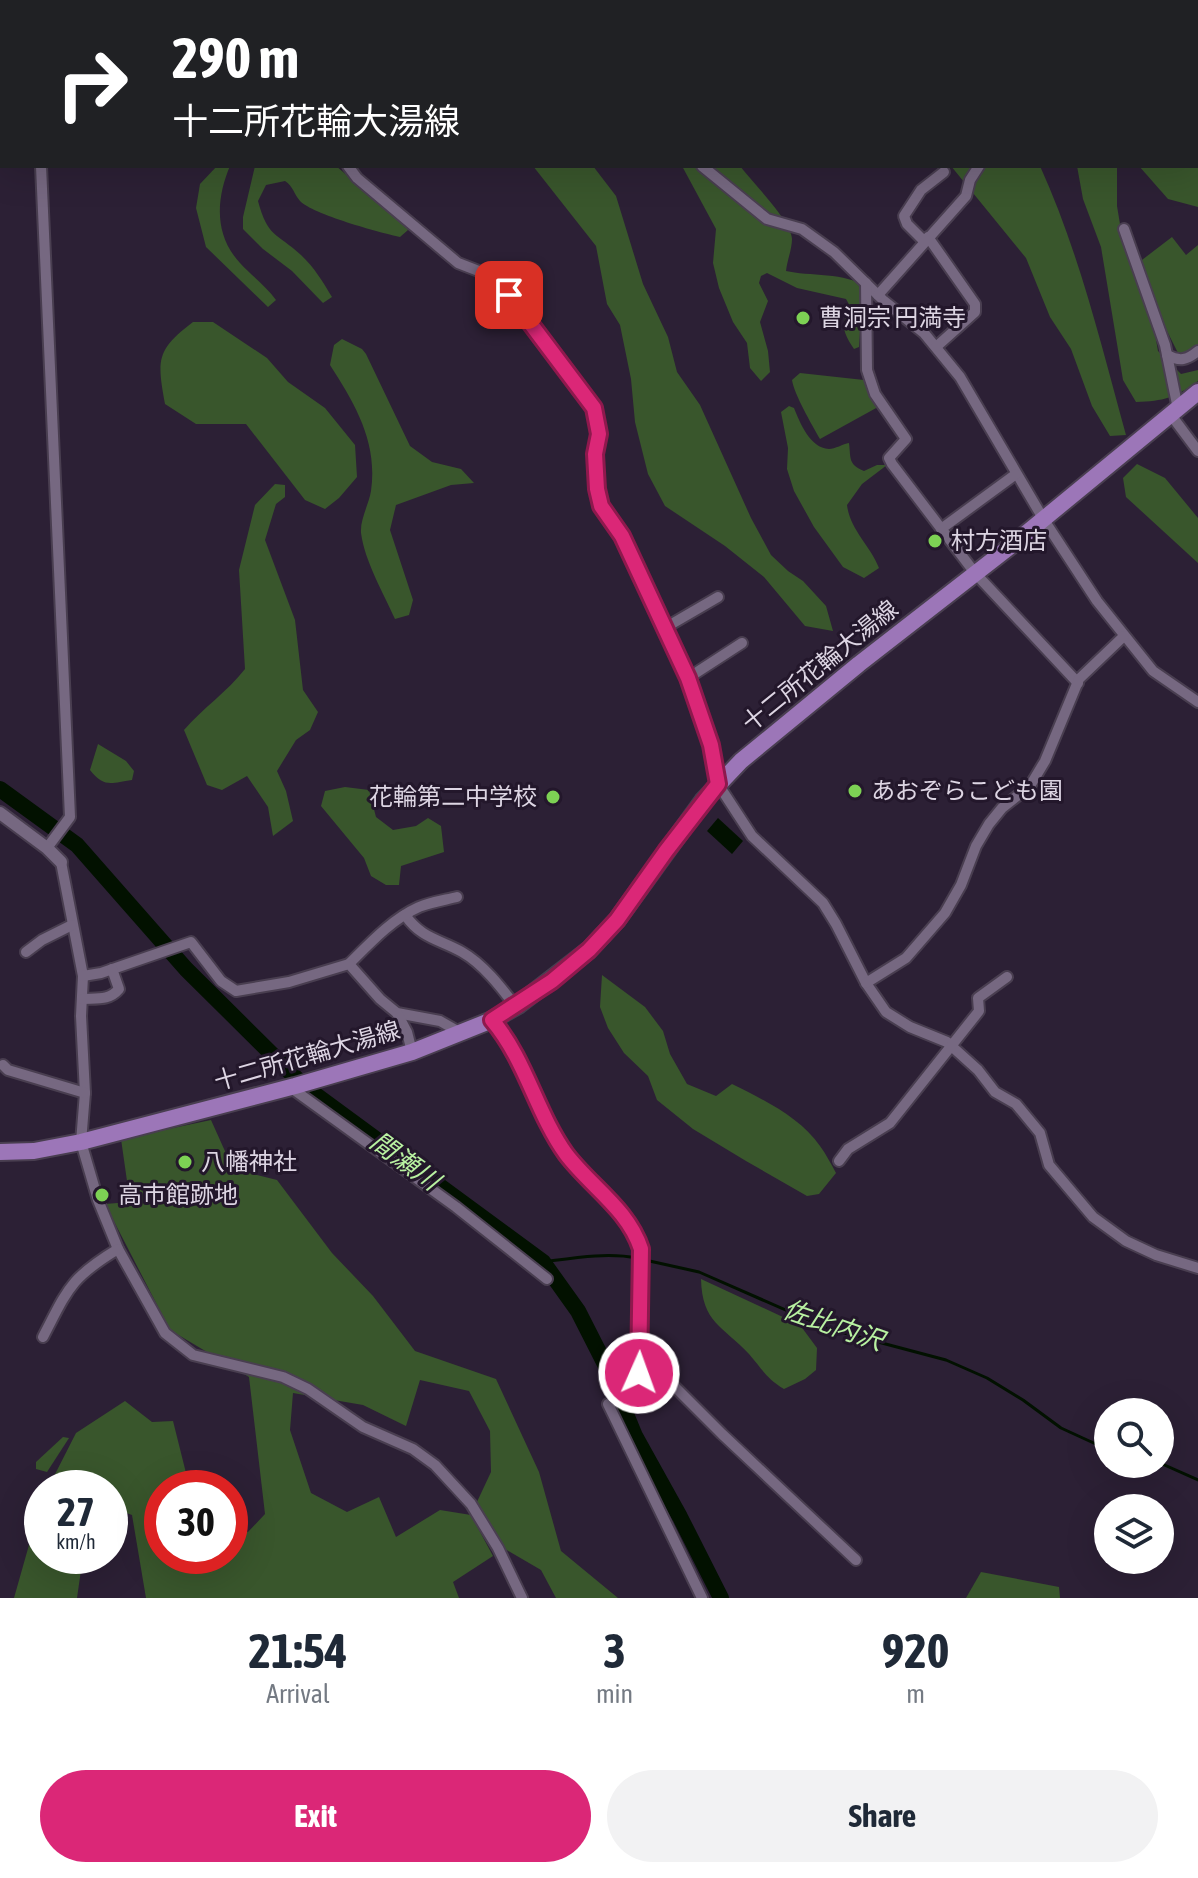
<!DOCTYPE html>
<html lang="en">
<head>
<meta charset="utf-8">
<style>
	:root { --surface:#fff; --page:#f2f2f3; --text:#1f2937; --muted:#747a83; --accent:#db2777 }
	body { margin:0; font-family:"Asap Condensed","Noto Sans JP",sans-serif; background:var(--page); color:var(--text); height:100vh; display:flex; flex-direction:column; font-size:30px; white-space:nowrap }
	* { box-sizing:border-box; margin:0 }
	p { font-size:26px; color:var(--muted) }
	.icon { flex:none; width:44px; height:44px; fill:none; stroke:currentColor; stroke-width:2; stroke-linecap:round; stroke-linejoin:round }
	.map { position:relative; height:1598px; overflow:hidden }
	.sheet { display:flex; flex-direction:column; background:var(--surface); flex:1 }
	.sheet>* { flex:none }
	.top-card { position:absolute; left:0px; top:0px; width:1198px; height:168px; box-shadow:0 8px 32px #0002; background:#202124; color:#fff; overflow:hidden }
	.buttons { position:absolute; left:1094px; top:1398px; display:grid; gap:16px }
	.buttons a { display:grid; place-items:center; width:80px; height:80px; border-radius:50%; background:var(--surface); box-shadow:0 8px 32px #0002; font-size:40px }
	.speed { position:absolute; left:24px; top:1470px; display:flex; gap:16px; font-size:40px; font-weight:700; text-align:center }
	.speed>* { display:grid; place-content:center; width:104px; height:104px; border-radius:50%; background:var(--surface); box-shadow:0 8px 32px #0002; line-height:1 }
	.speed small { font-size:20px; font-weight:400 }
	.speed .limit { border:12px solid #d22; background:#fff; color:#111 }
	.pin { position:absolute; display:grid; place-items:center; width:68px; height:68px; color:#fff; margin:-34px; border-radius:16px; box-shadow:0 4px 12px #0006 }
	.me { position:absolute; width:88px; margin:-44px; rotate:2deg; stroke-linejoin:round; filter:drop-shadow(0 0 6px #0008) }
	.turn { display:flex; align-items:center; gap:28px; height:168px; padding:0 40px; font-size:36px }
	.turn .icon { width:104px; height:104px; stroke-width:2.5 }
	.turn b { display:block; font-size:56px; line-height:68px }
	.eta { display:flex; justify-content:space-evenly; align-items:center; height:136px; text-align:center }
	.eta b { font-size:48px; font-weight:700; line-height:56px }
	.button { display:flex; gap:16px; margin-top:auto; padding:16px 40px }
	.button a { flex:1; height:92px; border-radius:48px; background:var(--accent); color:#fff; font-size:32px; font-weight:700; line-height:92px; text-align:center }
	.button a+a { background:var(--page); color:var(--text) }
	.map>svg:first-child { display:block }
	.green { fill:#39562c }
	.water { fill:#021100 }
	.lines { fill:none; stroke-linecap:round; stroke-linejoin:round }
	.stream { stroke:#021100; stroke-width:3 }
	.river { stroke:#021100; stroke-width:16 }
	.minor-casing { stroke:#493e50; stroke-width:14 }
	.tertiary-casing { stroke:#493e50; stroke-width:16 }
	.primary-casing { stroke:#493e50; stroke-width:20 }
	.minor { stroke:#766881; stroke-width:10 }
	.tertiary { stroke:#766881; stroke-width:12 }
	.primary { stroke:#9c76b8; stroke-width:16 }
	.route-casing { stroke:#8e194d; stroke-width:20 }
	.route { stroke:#db2777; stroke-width:14 }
	.poi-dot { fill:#7dd154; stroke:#23172b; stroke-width:3 }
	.labels { text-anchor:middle; stroke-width:6; stroke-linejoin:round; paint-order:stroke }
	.poi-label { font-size:24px; fill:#ddd5e3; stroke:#23172b; text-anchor:start }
	.street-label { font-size:24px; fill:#ddd5e3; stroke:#23172b }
	.water-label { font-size:26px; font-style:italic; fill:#b8f1a1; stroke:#23172b }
</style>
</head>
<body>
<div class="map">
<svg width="1198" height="1598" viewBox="0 0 1198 1598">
	<rect width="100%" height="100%" fill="#2c2035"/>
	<g class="green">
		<path d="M217,166H230C216,199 214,235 240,263C251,275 266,286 276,300L268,307L206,247L196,208L200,184Z"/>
		<path d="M255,166H336L406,225L408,230L400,237C381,233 312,214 300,201C294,194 293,186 285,181L266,185L258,201C268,238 276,232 301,255C314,267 323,282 332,297L323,303L292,271L263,249L243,229V217Z"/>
		<polygon points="533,166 593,166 616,196 643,284 668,337 677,372 700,405 751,518 771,555 788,571 803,581 826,606 833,631 805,626 764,577 725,546 665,506 648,474 635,422 631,379 620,325 607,304 596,246"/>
		<path d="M682,166H740C752,182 792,222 792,239C792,249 787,261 786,271C807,276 849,273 863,286L859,347L854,349C844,334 839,324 851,308L846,299L797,288L767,273L761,276L759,283L768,301L760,322L768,351L770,372L761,381L750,368L747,343L733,322L719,288L713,263L716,229Z"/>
		<path d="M951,166H1040C1079,252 1101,344 1126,435L1110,436L1092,406L1071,349L1050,317L1026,258Z"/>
		<path d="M1077,166H1117V206L1121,230L1149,299L1158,351L1181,374L1198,370V381C1175,398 1164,401 1136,402L1123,380L1101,247L1083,199Z"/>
		<polygon points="1139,166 1198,167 1198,207 1168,199"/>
		<polygon points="1172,237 1186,255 1198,245 1198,347 1192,352 1178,353 1159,315 1138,263"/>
		<path d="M193,322H213L267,358L288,382L325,408L355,445L357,477L339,498L325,509L305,500L246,424H196L165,404C157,360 156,350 193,322Z"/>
		<path d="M342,339L362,349L366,354L410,446L432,462L461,469L474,483L451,485L396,505L390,530L413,600L409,615L395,619C383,592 365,562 361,533C360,519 369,504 371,491C378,442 355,404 330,365L334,345Z"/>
		<path d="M800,373L864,380L878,407L820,439C812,425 794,394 792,380Z"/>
		<path d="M789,406L794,408C800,423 810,448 829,449C835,449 843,444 849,443C851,459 848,464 864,471L877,465H887L862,484L847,505C850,530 870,545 879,568L864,578L843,567L814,527L794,491L787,469L788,448L781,412Z"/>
		<polygon points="1137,464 1165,478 1198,518 1198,563 1126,497 1123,478"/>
		<path d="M275,484L285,485V497L276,504L265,540L295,620L303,690L318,712L310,730L296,740L277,771L286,791L293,821L273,836L268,807L247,776L222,790L207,785L184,730C203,708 227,692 245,669L239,570L255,505Z"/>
		<path d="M98,744L126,761L134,771L132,780C111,783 104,788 90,770Z"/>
		<polygon points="345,787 369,790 376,817 393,830 416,826 428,818 441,826 444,852 401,866 399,885 386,885 371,876 364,858 321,806 325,791"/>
		<path d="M602,975L645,1007L663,1031L670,1054L687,1084L716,1096L732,1084C762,1099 800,1117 820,1146C826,1154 831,1164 836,1173L819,1194L807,1196L746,1161L693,1129L657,1100L648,1076L624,1053L608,1028L600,1007Z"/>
		<polygon points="211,1120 233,1169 277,1180 332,1253 373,1296 415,1351 496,1379 539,1472 561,1551 618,1598 556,1598 541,1570 505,1549 476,1504 491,1472 490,1431 469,1391 420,1380 406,1426 363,1405 293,1393 290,1430 311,1493 347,1512 379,1497 396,1537 440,1510 471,1515 493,1556 453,1582 459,1598 146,1598 132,1515 110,1507 110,1488 48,1488 76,1433 125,1401 152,1422 173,1421 186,1473 193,1488 162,1488 162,1556 230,1556 230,1527 248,1532 265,1514 249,1377 170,1330 105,1204 130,1202 121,1139"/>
		<path d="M701,1279L800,1325L817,1348L816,1370L805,1379L784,1389C766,1378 762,1369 749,1354C723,1326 702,1323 701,1279Z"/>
		<polygon points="63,1437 69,1438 47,1472 36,1469 36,1462"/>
		<polygon points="42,1499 42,1556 83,1556 77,1598 14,1598"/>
		<polygon points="981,1572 1059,1587 1060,1598 966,1598"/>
	</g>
	<polygon class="water" points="718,818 743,841 732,854 707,831"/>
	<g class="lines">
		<g class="stream">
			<polyline points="645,1260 699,1272 829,1329 946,1360 987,1378 1023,1400 1061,1428 1098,1445 1108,1447"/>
			<path d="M543,1262C573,1258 607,1252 637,1258"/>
			<polyline points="1160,1463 1198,1480"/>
		</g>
		<polyline class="river" points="0,789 77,845 186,969 305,1087 543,1262 578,1311 608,1370 635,1436 680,1517 721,1598"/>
		<g class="minor-casing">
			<g id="minor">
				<polyline points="35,0 35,2"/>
				<polyline points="247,0 260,2"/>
				<polyline points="502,0 506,2"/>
				<polyline points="429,2 434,0"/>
				<polyline points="1196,3 1198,0"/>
				<polyline points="41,166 70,817 47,848"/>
				<polyline points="348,166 357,178 458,263 494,277 594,408 599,434 595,454 597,489 601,506 622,536 688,678 711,745 718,784 752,836 823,903 836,924 866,983 886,1012 910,1027 947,1042 978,1070 995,1092 1016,1104 1040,1133 1049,1165 1093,1217 1126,1241 1156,1255 1198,1268"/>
				<polyline points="702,166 767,219 802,229 834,252 884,301 924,333 960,377 1044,520 1097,601 1153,671 1198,702"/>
				<polyline points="1124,229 1165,345 1178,409"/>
				<polyline points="928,237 975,304 975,312 936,347"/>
				<polyline points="924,241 907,224 904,216 921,190 944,172"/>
				<polyline points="866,283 867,370 875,394 906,439 889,458 892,464 975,573 1078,683"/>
				<polyline points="878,295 966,196 970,180 979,166"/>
				<path d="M1167,355C1180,362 1187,360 1198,351"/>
				<polyline points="1171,415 1198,451"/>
				<polyline points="941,529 1016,474"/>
				<polyline points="663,629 718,597"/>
				<polyline points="688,678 742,643"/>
				<polyline points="61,862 83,976 81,1016 85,1093 81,1142 98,1200 118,1249 165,1333 193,1355 283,1377 308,1389 363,1427 413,1449 435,1465 471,1504 498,1548 522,1598"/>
				<path d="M405,915C422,939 439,939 462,952C483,964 501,987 515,1006"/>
				<polyline points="26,952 42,940 72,925"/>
				<path d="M349,964C370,943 392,919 419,907C431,902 445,900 457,897"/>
				<polyline points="83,976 101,973 191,942 221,981 236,991 289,982 349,964 380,999 397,1013 440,1021 461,1033"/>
				<polyline points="866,983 906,958 945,913 961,885 976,846 989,824 1002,808 1030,786 1045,761 1079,679 1124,636"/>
				<path d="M82,999C96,998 109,1001 119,989L112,969"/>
				<polyline points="397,1013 407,1032 412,1052"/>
				<path d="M492,1020C526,1059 536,1112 566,1154C591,1187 628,1209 641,1249L642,1354L637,1391L608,1404L702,1598"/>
				<polyline points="3,1065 8,1070 85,1093"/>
				<polyline points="290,1087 456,1207 547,1279"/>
				<polyline points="839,1161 848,1149 890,1123 979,1011 978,998 1007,977"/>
				<path d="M43,1337C68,1289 70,1278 118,1249"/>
				<polyline points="642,1354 722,1434 856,1560"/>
			</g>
		</g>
		<g class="tertiary-casing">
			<polyline id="tertiary" points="0,813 47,848 61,862"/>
		</g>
		<g class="primary-casing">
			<polyline id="primary" points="0,1152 34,1151 81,1142 295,1086 412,1052 492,1020 518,1005 589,950 617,920 703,801 741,761 859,664 1012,545 1198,392"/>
		</g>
		<use href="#minor" class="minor"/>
		<use href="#tertiary" class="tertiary"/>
		<use href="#primary" class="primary"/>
	</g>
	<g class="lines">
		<g class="route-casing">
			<path id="route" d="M509,295L594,408L599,434L595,454L597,489L601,506L622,536L688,678L711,745L718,784L666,851L617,920L589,950L552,981L492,1020C526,1060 536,1112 566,1154C591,1187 628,1209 641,1249L639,1373"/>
		</g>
		<use href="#route" class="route"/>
	</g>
	<g class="poi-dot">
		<circle cx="803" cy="318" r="8"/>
		<circle cx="935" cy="541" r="8"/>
		<circle cx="855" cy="791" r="8"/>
		<circle cx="553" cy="797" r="8"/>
		<circle cx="185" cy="1162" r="8"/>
		<circle cx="102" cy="1195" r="8"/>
	</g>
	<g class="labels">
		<g class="poi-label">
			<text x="819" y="326">曹洞宗 円満寺</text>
			<text x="951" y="549">村方酒店</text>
			<text x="871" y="799">あおぞらこども園</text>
			<text x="537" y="805" text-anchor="end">花輪第二中学校</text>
			<text x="201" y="1170">八幡神社</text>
			<text x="118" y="1203">高市館跡地</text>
		</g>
		<g class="street-label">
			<text transform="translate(820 666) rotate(-39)" y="8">十二所花輪大湯線</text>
			<text transform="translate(307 1056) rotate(-16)" y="8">十二所花輪大湯線</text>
		</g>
		<g class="water-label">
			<text transform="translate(405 1161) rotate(36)" y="9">間瀬川</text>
			<text transform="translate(833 1325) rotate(19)" y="9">佐比内沢</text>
		</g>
	</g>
</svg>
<div class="buttons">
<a><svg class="icon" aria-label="search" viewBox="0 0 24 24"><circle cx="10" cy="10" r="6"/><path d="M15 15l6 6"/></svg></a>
<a><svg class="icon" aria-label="layers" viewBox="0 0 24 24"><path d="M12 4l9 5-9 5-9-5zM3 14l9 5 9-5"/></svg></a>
</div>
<div class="speed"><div>27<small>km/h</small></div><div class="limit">30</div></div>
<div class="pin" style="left:509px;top:295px;background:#d93025"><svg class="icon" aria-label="arrive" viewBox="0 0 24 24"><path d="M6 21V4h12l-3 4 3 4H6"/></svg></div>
<svg class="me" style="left:639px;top:1373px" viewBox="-20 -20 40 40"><circle r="17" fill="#db2777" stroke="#fff" stroke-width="3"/><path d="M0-11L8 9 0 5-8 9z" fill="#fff"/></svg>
<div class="top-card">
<div class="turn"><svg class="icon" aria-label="right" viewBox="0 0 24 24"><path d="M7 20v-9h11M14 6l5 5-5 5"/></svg><div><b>290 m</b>十二所花輪大湯線</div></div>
</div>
</div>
<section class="sheet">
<div class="eta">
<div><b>21:54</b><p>Arrival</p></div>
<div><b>3</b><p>min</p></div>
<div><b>920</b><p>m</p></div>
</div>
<div class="button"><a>Exit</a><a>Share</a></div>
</section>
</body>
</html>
